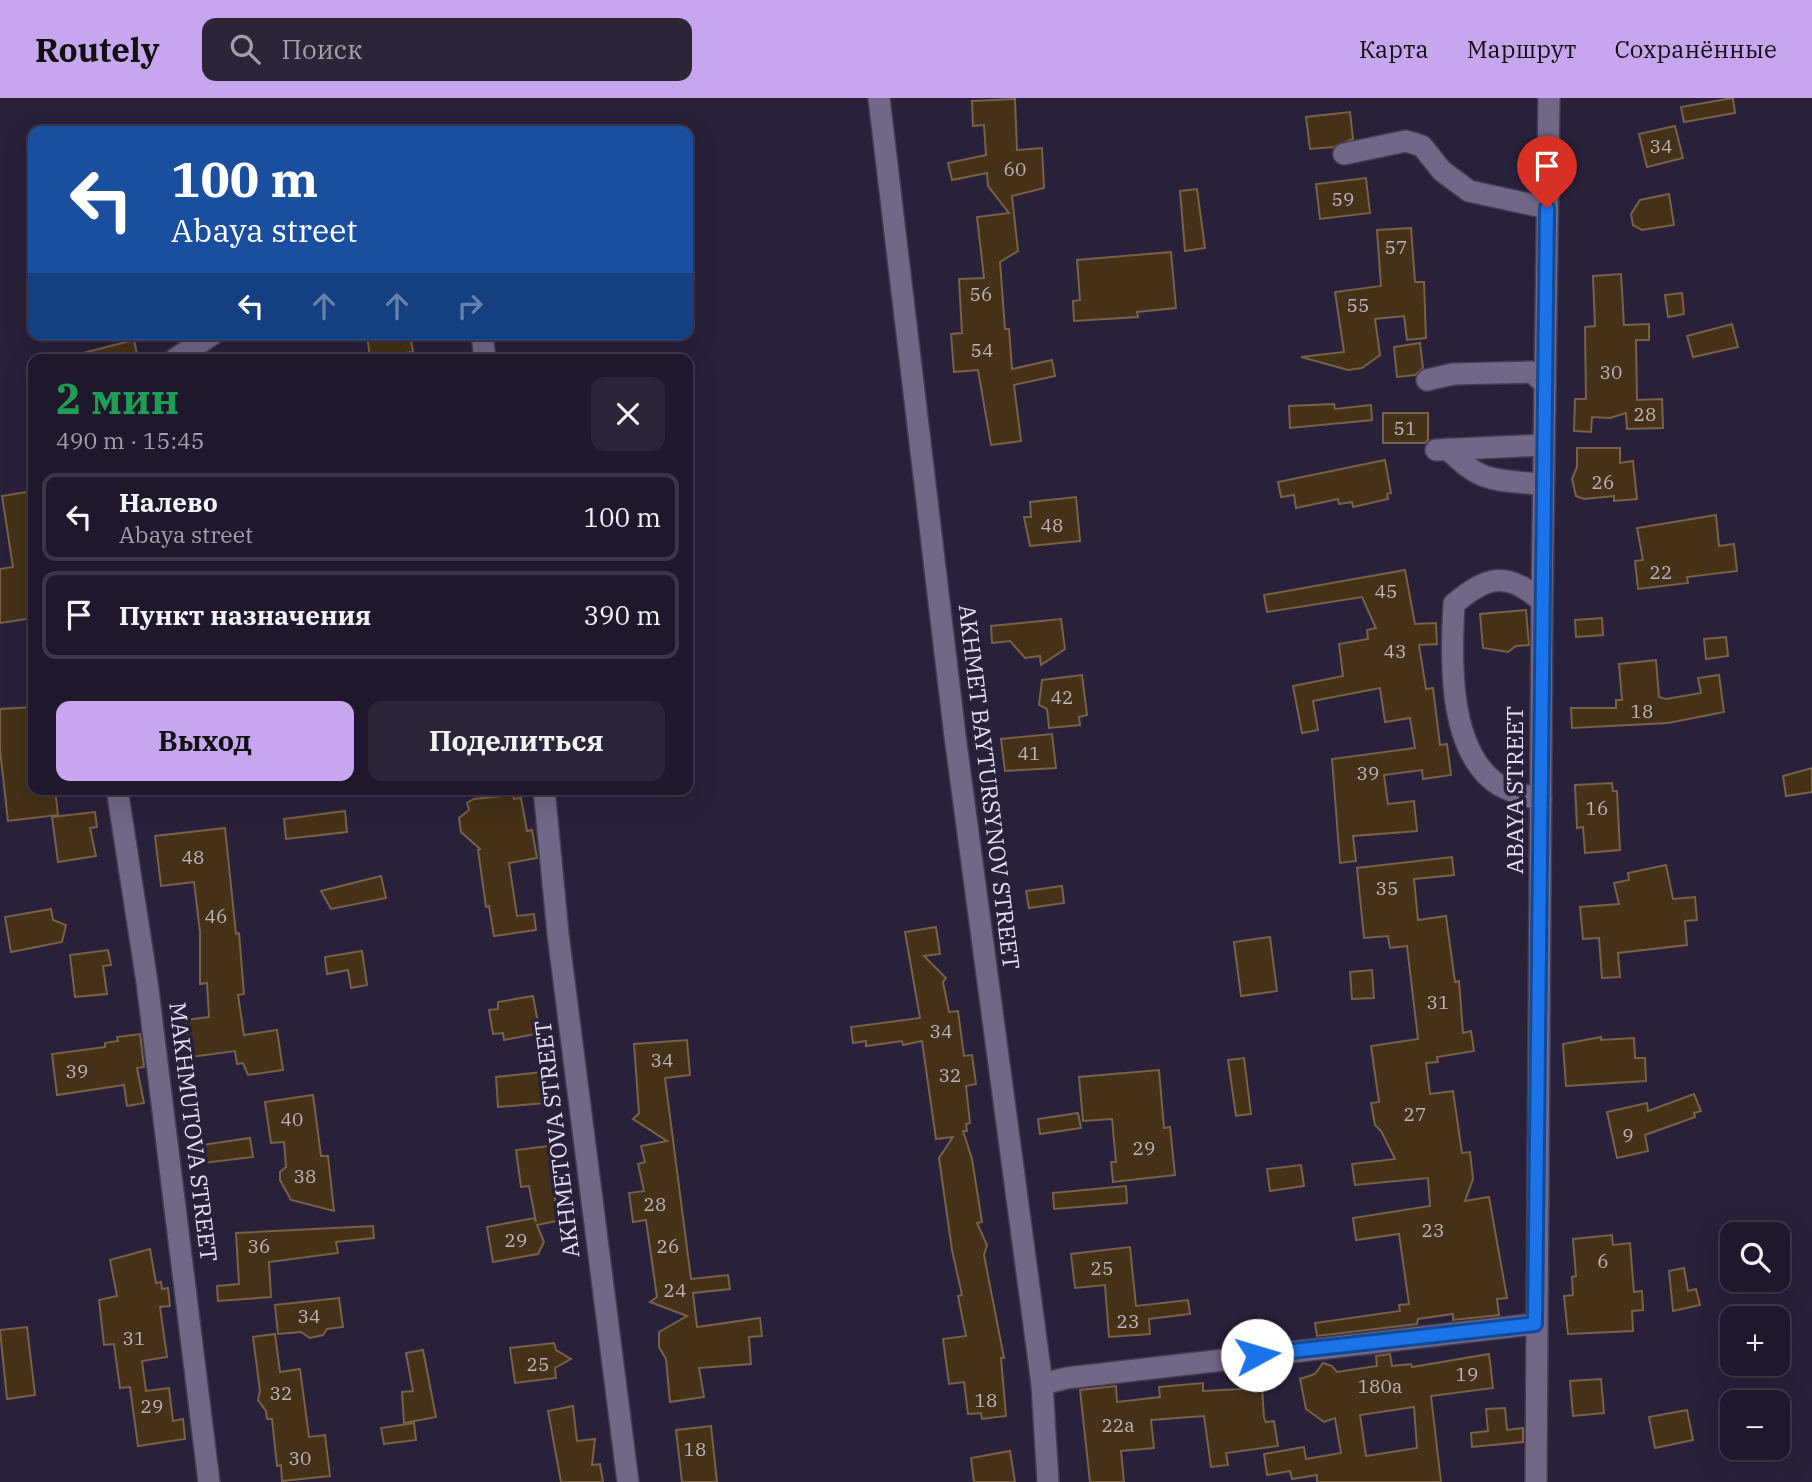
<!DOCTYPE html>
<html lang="ru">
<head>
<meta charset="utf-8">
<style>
	:root { --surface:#1f182c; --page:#2c2538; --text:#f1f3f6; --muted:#a1a0a9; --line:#3c3748; --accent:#c8a5ef }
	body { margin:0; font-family:"IBM Plex Serif",serif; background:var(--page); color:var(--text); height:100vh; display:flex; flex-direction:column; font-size:26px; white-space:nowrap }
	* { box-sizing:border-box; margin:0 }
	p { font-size:23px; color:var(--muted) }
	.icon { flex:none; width:38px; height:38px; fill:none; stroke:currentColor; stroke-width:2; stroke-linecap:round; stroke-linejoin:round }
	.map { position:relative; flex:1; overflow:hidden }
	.drawer { position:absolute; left:28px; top:256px; width:665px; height:441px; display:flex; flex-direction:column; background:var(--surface); border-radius:14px; box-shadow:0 7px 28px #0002,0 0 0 2px var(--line) }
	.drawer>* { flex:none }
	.hud { position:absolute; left:28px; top:28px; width:665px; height:214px; border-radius:14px; box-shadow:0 7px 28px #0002,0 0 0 2px var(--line); background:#1a4fa0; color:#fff; overflow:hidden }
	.fabs { position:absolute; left:1720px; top:1124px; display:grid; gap:14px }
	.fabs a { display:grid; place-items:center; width:70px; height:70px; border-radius:14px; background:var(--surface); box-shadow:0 7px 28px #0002,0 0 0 2px var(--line); font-size:35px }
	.pin { position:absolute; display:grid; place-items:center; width:60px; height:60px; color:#fff; margin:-72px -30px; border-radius:50% 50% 50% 0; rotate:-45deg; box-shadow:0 0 7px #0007 }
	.pin .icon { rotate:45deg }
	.me { position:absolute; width:77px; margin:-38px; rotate:84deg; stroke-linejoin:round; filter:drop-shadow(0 0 5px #0008) }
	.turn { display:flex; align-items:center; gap:24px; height:147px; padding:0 28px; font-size:32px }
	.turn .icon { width:91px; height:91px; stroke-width:2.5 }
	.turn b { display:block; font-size:49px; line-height:60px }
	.lanes { display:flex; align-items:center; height:66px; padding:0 28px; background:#0003; justify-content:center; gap:35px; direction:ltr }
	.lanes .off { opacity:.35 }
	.round { display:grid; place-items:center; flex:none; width:74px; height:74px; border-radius:14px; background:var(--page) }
	.headline { display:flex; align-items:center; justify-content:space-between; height:119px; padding:0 28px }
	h1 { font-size:42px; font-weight:700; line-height:52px; color:#1e9e55 }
	.cta { display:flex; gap:14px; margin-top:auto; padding:14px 28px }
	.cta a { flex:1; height:80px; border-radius:14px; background:var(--accent); color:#111; font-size:28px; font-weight:700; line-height:80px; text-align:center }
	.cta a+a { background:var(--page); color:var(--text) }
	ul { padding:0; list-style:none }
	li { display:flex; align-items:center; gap:21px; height:88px; margin:0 14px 10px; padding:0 14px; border:4px solid var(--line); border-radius:14px }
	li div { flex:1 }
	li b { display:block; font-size:26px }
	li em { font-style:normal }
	header { display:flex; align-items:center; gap:42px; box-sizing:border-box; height:98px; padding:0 35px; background:var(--accent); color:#111 }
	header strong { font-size:33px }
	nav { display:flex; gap:38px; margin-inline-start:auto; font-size:24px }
	.search { width:490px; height:63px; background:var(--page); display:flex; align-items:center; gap:18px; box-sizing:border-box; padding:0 24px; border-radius:14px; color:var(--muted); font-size:26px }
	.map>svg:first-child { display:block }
	.building { fill:#453118; stroke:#776147; stroke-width:2; fill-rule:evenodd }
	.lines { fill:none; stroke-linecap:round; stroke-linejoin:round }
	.minor-casing { stroke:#443c52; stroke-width:24 }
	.minor { stroke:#716786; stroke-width:21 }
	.route-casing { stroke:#114b97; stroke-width:18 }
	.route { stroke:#1a73e8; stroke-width:12 }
	.labels { text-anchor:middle; stroke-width:7; stroke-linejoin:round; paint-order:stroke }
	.number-label { font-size:19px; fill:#bcb4ba }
	.street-label { font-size:23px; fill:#e4dff0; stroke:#29203a }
</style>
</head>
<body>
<header>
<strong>Routely</strong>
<div class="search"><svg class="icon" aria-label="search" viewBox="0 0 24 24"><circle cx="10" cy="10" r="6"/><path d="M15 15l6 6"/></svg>Поиск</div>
<nav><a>Карта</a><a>Маршрут</a><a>Сохранённые</a></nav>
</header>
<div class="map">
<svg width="1812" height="1384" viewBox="0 0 1812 1384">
	<rect width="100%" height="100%" fill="#29203a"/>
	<g class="building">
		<polygon points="1733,0 1735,15 1684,24 1681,9"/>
		<polygon points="1015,1 1017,52 1042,50 1044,90 1012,98 1018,153 1000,164 1005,231 1009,231 1012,271 1052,262 1055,278 1014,287 1021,343 991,347 978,272 954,274 951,236 962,235 959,181 984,180 977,119 1009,115 988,88 987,75 952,82 948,65 986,57 984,27 973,28 972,3"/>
		<polygon points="1350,14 1353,41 1334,49 1310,51 1306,19"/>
		<polygon points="1675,28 1683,60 1647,69 1639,36"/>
		<polygon points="1366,80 1370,115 1320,121 1316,86"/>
		<polygon points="1197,91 1205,150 1185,153 1180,93"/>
		<polygon points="1669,96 1674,127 1642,132 1633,127 1631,116 1640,102"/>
		<polygon points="1411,130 1415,184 1424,184 1426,240 1407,242 1404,218 1375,221 1380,257 1362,270 1348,272 1301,259 1344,254 1335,194 1381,188 1377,132"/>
		<polygon points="1171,154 1176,210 1137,214 1138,219 1074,223 1073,203 1080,202 1077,162"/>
		<polygon points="1621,176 1624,227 1649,226 1649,242 1636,242 1637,302 1662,301 1663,330 1627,331 1626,315 1610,320 1592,319 1591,334 1574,333 1575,301 1586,301 1585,229 1595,228 1593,178"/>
		<polygon points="1682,195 1684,216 1668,219 1665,197"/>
		<polygon points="1732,226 1738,249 1693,259 1687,238"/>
		<polygon points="367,236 410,236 413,254 370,260"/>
		<polygon points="134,242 138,261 84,261 83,255"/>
		<polygon points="1420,245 1423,270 1415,277 1397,279 1394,249"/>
		<polygon points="1334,306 1335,311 1371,307 1372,322 1290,330 1289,308"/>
		<polygon points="1383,315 1428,315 1428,342 1425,345 1383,345"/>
		<polygon points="1577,350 1620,350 1620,365 1633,363 1637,401 1614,403 1614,398 1584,401 1576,398 1572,381 1577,369"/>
		<polygon points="1385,362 1391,395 1387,396 1388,401 1353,409 1352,404 1339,406 1338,401 1296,410 1294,397 1281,399 1278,384"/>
		<polygon points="33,393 33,455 27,456 33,520 0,525 0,471 13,469 2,398"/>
		<polygon points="1076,399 1080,443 1030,448 1024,419 1031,419 1030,404"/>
		<polygon points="1716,417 1719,448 1734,446 1737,473 1687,479 1688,485 1638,491 1635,463 1643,462 1637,430"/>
		<polygon points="1405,472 1415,526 1436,525 1437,546 1419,547 1426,591 1433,590 1440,647 1447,646 1451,677 1423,681 1422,672 1384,677 1388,706 1414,703 1417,733 1353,738 1356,763 1340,765 1332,661 1415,650 1410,620 1385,624 1380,590 1313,603 1318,632 1302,635 1293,588 1343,578 1339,546 1368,541 1367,532 1376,530 1362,499 1267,514 1264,497"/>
		<polygon points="1526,512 1529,547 1516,548 1508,554 1483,550 1480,516"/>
		<polygon points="1602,520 1603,537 1576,539 1575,522"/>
		<polygon points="1061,521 1065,551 1041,567 1040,558 1025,560 1010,543 992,545 991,528"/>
		<polygon points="1726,539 1728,558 1706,561 1704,541"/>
		<polygon points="1656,562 1659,599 1666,601 1701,595 1698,580 1719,577 1724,614 1668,625 1572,630 1571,610 1616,610 1616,602 1622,602 1619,566"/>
		<polygon points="1082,577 1087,617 1079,619 1080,627 1049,630 1047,611 1039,607 1042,582"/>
		<polygon points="33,609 33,691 55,691 58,717 8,723 0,652 0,611"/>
		<polygon points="1052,636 1056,670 1005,673 1001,641"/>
		<polygon points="1812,670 1812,694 1786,698 1783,678"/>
		<polygon points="1612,685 1613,693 1617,693 1620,752 1585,755 1583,729 1577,730 1575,687"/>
		<polygon points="513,697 514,701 521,700 527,733 532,732 537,760 509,765 517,818 534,816 536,832 494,838 489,808 486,809 478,752 480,751 461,734 459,720 469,712 467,705 474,701"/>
		<polygon points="345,713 347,734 286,741 284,721"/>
		<polygon points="95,714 97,729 90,730 96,758 58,764 52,719"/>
		<polygon points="225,730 236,836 239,835 244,896 238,897 244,937 277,932 283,972 248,977 243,965 237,966 235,953 191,959 185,922 209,919 207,885 200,886 200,834 194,784 161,788 155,738"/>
		<polygon points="1452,759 1454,777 1414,781 1418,822 1446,818 1455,884 1459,883 1463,935 1471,933 1474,953 1437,959 1438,964 1426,965 1430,996 1453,993 1462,1055 1470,1054 1473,1081 1465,1103 1489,1099 1507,1200 1497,1201 1499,1217 1453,1222 1453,1216 1418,1221 1417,1226 1317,1238 1315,1225 1400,1213 1399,1207 1409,1206 1399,1136 1356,1142 1353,1120 1430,1108 1428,1080 1355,1087 1352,1066 1395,1061 1381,1033 1375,1027 1371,1005 1379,1004 1371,948 1418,941 1407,848 1390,850 1388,838 1364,840 1357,770"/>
		<polygon points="1666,767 1673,801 1695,799 1697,822 1685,823 1687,847 1618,855 1620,879 1602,880 1599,840 1583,841 1580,809 1619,806 1614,785 1629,782 1628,775"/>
		<polygon points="381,778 386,800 331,811 321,793"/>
		<polygon points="1062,788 1064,805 1029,810 1026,793"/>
		<polygon points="51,811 53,822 66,827 62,844 11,854 5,819"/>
		<polygon points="936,829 940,856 924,858 946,880 943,884 949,914 958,913 964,958 972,957 976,986 966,988 970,1025 966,1026 967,1033 963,1033 972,1061 982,1124 977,1125 987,1147 984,1157 1004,1260 1001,1260 1006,1318 982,1321 981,1315 968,1316 964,1284 949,1286 943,1241 966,1238 958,1198 962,1197 952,1152 939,1060 953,1039 936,1041 922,943 903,947 902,943 866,948 866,943 853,945 851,929 920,920 905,834"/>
		<polygon points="1270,839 1277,893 1241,898 1234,844"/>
		<polygon points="108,852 111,867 103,868 107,896 75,899 70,857"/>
		<polygon points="362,853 367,887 351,890 348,872 327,876 325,859"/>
		<polygon points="1372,872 1374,900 1352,901 1350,874"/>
		<polygon points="533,898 540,935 504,942 503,935 493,936 489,912 498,911 498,904"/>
		<polygon points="140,936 144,969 137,970 144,1005 127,1008 124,987 57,997 52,956 105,949 105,945 118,943 117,939"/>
		<polygon points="1601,939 1601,942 1634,940 1635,960 1645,960 1646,983 1566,988 1563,946"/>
		<polygon points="687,942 690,977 665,980 691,1181 728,1177 730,1191 693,1195 697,1229 760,1220 762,1238 749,1239 751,1266 699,1270 704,1299 670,1304 666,1261 659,1249 659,1234 687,1218 650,1204 657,1199 646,1122 633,1124 629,1095 644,1093 638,1066 645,1064 641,1048 667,1043 633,1021 639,1015 634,946"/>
		<polygon points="1244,960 1251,1016 1236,1018 1228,962"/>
		<polygon points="1159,972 1164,1030 1170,1029 1175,1077 1113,1084 1111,1064 1116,1064 1112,1021 1083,1023 1079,979"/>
		<polygon points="542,974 545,1005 498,1009 496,979"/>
		<polygon points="1694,996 1701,1013 1694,1015 1695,1019 1645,1037 1648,1053 1617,1060 1607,1014 1647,1005 1648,1013"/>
		<polygon points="313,997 321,1058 328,1058 334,1113 291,1102 280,1082 280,1074 286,1069 284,1044 271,1045 265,1004"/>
		<polygon points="1078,1015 1081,1030 1040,1036 1038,1021"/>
		<polygon points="250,1040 253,1059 204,1065 202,1047"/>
		<polygon points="548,1048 556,1107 568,1105 571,1120 537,1127 544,1144 538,1156 493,1164 487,1129 534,1120 536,1124 529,1088 521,1089 516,1052"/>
		<polygon points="1301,1067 1304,1088 1270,1093 1267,1071"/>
		<polygon points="1126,1088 1127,1105 1054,1111 1053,1095"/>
		<polygon points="373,1128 374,1140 336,1144 338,1155 269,1164 271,1199 218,1203 217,1188 239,1186 236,1135"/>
		<polygon points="1612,1137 1613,1147 1630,1145 1634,1194 1642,1193 1643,1212 1632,1213 1633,1233 1568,1236 1564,1198 1573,1197 1572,1179 1576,1178 1573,1141"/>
		<polygon points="1130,1149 1136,1208 1188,1202 1190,1216 1149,1221 1150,1236 1109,1239 1105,1187 1075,1190 1071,1156"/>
		<polygon points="150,1151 156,1185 161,1184 162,1191 168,1190 170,1208 160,1209 167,1259 142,1263 146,1293 169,1290 173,1323 183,1321 185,1341 138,1348 130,1289 120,1290 114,1246 104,1247 99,1202 117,1198 110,1162"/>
		<polygon points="1684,1170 1688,1193 1696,1191 1700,1207 1673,1213 1669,1173"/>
		<polygon points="339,1200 343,1229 327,1231 323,1237 310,1240 301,1234 278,1236 275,1207"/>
		<polygon points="27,1229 35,1297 7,1301 0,1232"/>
		<polygon points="275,1236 280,1274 300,1271 309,1339 325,1337 330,1378 282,1383 281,1367 277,1368 272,1321 267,1321 266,1313 258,1302 260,1293 253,1239"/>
		<polygon points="554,1245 556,1252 571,1261 555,1270 556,1280 515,1285 510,1250"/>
		<polygon points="423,1252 436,1319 404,1325 402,1294 413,1293 406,1255"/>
		<path d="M1390,1256L1392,1268L1411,1266L1412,1269L1489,1256L1493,1290L1431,1298L1441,1384H1317V1377L1292,1381L1290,1373L1267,1377L1264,1356L1304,1349L1306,1361L1341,1355L1335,1320L1324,1324L1306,1311L1300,1281L1315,1276L1323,1265L1332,1268L1337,1274L1377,1268L1376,1258ZM1414,1309L1417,1350L1366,1358L1360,1317Z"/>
		<polygon points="1601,1281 1604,1315 1573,1318 1570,1283"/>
		<polygon points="1203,1285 1203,1293 1262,1290 1264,1320 1266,1324 1274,1323 1278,1348 1226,1355 1228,1367 1211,1369 1204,1318 1151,1322 1154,1350 1121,1353 1124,1384 1090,1384 1080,1292 1116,1288 1117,1304 1160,1299 1159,1289"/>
		<polygon points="573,1308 577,1343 595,1341 592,1367 600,1366 603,1384 561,1384 548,1313"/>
		<polygon points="1505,1310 1507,1332 1523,1330 1523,1344 1472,1349 1471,1335 1488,1333 1486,1311"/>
		<polygon points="1687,1312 1693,1342 1655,1350 1649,1319"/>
		<polygon points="414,1325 416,1342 384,1346 381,1330"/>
		<polygon points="711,1328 717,1384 682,1384 676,1332"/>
		<polygon points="1010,1353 1015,1384 974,1384 971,1360"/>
	</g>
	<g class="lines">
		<g class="minor-casing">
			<g id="minor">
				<polyline points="879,0 955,638 1042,1286 1048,1384"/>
				<polyline points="1344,56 1406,43 1422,48 1442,73 1469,93 1547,110"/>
				<polyline points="482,236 485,261"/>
				<polyline points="175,261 213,236"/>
				<polyline points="1427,282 1453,276 1532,274 1545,286"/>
				<path d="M1448,351C1483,388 1496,380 1543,387"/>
				<polyline points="1436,352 1544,347"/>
				<polyline points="117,691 147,884 209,1384"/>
				<polyline points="544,691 558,836 628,1384"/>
				<path d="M1541,702C1525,697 1504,693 1491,681C1448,644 1451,558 1454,506C1486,478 1508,472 1542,504"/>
				<polyline points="1042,1286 1067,1280 1535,1226"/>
				<polyline points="1536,1384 1542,504 1549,0"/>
			</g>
		</g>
		<use href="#minor" class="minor"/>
	</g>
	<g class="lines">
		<g class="route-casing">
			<polyline id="route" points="1257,1257 1535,1226 1547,110"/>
		</g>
		<use href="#route" class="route"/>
	</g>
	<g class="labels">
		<g class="number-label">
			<text x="1661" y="55">34</text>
			<text x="1015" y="78">60</text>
			<text x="1343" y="108">59</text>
			<text x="1396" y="156">57</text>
			<text x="981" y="203">56</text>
			<text x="1358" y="214">55</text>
			<text x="982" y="259">54</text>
			<text x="1611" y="281">30</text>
			<text x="1645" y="323">28</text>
			<text x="1405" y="337">51</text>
			<text x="1603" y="391">26</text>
			<text x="1052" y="434">48</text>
			<text x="1661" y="481">22</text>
			<text x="1386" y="500">45</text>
			<text x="1395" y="560">43</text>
			<text x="1062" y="606">42</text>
			<text x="1642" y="620">18</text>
			<text x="1029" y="662">41</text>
			<text x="1368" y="682">39</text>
			<text x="1597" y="717">16</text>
			<text x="193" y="766">48</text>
			<text x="1387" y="797">35</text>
			<text x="216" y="825">46</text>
			<text x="1438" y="911">31</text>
			<text x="941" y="940">34</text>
			<text x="662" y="969">34</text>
			<text x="77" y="980">39</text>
			<text x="950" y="984">32</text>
			<text x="1415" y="1023">27</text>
			<text x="292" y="1028">40</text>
			<text x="1628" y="1044">9</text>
			<text x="1144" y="1057">29</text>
			<text x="305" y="1085">38</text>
			<text x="655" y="1113">28</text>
			<text x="1433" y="1139">23</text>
			<text x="516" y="1149">29</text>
			<text x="259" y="1155">36</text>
			<text x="668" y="1155">26</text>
			<text x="1603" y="1170">6</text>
			<text x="1102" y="1177">25</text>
			<text x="675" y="1199">24</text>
			<text x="309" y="1225">34</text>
			<text x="1128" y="1230">23</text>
			<text x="134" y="1247">31</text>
			<text x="538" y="1273">25</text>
			<text x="1467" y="1283">19</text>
			<text x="1380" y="1295">180а</text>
			<text x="281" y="1302">32</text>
			<text x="986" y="1309">18</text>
			<text x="152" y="1315">29</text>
			<text x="1118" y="1334">22а</text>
			<text x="695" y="1358">18</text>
			<text x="300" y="1367">30</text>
		</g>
		<g class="street-label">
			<text transform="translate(989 689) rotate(83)" y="8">AKHMET BAYTURSYNOV STREET</text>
			<text transform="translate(1515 692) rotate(-90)" y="8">ABAYA STREET</text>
			<text transform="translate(193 1034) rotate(83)" y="8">MAKHMUTOVA STREET</text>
			<text transform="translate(557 1041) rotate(-97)" y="8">AKHMETOVA STREET</text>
		</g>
	</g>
</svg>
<div class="fabs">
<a><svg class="icon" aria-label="search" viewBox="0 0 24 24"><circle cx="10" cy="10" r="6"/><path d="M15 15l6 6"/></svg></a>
<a>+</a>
<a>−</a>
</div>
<div class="pin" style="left:1547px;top:110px;background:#d93025"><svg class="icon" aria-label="arrive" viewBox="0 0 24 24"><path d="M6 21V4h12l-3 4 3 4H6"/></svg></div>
<svg class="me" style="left:1257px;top:1257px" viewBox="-20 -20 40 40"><circle r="19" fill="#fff"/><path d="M0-13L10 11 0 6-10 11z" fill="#1a73e8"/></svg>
<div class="hud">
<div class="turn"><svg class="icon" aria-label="left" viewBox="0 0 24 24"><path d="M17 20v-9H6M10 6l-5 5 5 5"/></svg><div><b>100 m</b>Abaya street</div></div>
<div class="lanes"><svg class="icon" aria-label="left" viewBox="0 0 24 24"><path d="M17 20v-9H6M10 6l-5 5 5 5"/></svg><svg class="icon off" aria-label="ahead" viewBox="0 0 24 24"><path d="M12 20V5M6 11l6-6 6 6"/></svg><svg class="icon off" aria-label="ahead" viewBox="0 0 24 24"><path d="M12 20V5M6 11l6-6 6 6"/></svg><svg class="icon off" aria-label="right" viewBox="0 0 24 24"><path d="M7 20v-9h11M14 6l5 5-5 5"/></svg></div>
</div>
<section class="drawer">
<div class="headline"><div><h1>2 мин</h1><p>490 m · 15:45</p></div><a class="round"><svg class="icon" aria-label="close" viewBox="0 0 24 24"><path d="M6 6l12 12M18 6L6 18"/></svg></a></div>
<ul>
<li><svg class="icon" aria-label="left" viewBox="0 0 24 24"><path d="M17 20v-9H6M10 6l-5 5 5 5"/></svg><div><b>Налево</b><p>Abaya street</p></div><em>100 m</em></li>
<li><svg class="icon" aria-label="arrive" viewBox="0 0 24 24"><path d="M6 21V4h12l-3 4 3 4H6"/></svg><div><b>Пункт назначения</b></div><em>390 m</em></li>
</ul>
<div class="cta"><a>Выход</a><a>Поделиться</a></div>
</section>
</div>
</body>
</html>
